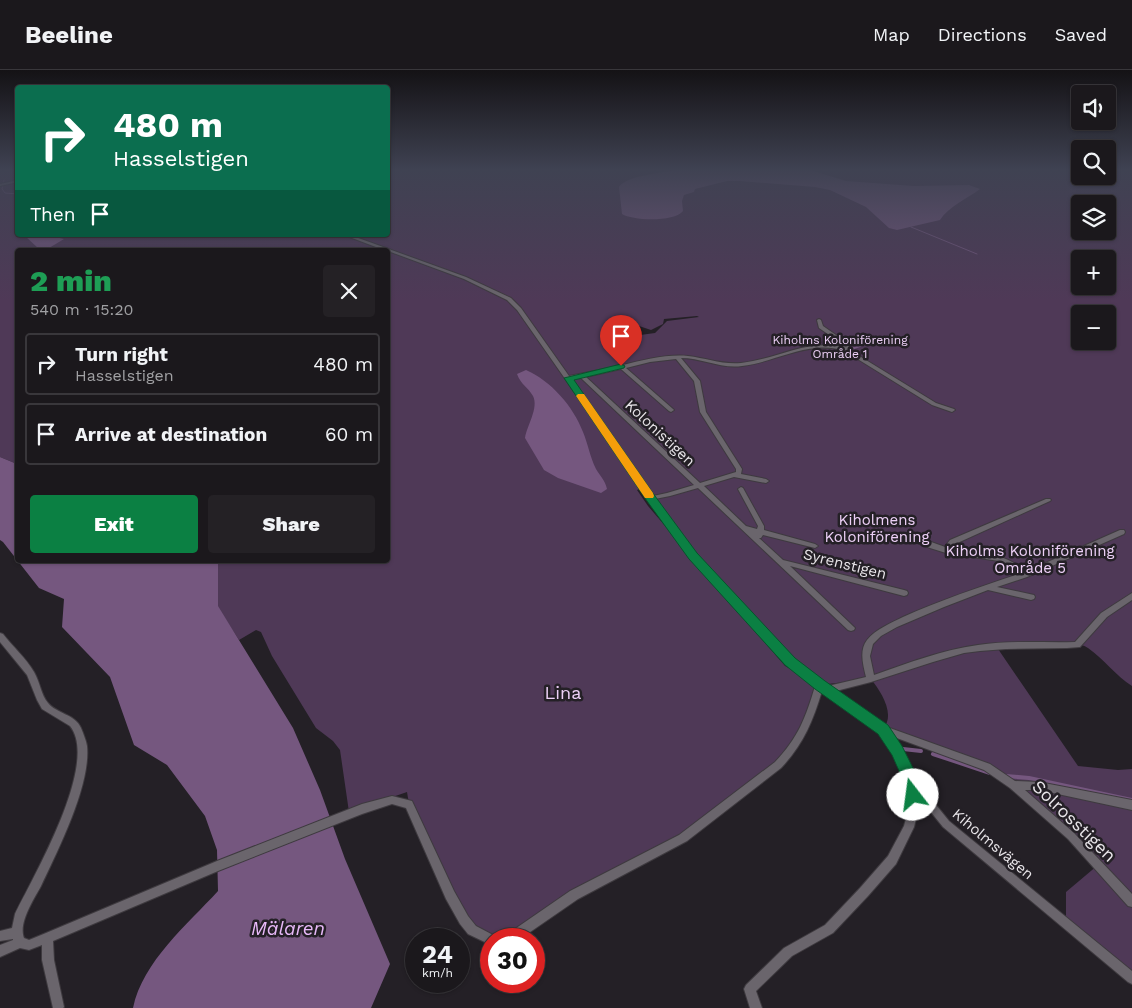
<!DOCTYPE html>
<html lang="en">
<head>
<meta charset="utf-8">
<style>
	:root { --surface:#1b181c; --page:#242125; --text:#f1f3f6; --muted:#a0a0a3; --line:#39373b; --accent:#0b8043 }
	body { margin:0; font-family:"Work Sans",sans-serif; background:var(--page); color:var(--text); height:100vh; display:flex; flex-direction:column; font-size:19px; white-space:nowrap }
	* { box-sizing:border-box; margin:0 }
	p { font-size:16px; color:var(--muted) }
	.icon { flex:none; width:28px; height:28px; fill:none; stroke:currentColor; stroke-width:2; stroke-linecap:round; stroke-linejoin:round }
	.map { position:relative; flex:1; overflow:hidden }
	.details { position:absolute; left:15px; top:178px; width:375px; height:315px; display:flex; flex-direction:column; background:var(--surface); border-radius:5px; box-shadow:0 1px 4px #0004,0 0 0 1px var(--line) }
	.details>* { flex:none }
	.guide { position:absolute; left:15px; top:15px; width:375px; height:152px; border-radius:5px; box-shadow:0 1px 4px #0004,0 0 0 1px var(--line); background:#0b6e4f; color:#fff; overflow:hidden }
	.fabs { position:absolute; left:1071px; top:15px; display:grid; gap:10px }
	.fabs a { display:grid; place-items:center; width:45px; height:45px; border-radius:5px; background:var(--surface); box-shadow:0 1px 4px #0004,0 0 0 1px var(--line); font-size:25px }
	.speed { position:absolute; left:405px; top:858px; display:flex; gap:10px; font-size:25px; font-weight:700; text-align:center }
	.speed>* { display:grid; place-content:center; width:65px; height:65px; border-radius:50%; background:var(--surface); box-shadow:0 1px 4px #0004,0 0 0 1px var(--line); line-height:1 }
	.speed small { font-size:12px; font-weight:400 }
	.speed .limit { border:8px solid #d22; background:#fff; color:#111 }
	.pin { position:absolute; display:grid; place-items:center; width:42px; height:42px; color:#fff; margin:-51px -21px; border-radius:50% 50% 50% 0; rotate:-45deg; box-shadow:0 0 5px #0007 }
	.pin .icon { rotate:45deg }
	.me { position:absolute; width:55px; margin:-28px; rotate:345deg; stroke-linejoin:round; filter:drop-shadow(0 0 4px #0008) }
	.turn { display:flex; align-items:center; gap:18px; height:105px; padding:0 15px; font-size:22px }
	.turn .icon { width:65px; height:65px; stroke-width:2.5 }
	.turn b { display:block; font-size:35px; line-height:42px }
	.then { display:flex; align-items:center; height:48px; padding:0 15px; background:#0003; gap:10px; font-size:19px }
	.round { display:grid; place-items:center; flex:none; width:52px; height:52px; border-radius:5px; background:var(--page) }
	.summary { display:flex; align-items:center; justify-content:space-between; height:85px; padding:0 15px }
	h1 { font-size:30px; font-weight:800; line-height:38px; color:#1e9e55 }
	.action { display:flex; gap:10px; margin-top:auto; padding:10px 15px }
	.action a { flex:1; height:58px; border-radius:5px; background:var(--accent); color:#fff; font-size:20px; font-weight:800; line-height:58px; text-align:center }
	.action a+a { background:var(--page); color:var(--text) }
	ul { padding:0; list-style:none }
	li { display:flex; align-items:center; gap:15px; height:62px; margin:0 10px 8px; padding:0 5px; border:2px solid var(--line); border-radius:5px }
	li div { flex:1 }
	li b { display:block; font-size:19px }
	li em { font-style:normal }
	header { display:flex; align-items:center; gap:30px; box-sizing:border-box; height:70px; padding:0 25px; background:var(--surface); border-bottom:1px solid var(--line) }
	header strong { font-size:24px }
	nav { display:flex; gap:28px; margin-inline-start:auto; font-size:18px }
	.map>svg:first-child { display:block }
	.green { fill:#4f3957; fill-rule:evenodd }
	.water { fill:#75577f }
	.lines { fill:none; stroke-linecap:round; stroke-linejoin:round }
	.stream-far2 { stroke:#75577f; stroke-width:1 }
	.stream-far1 { stroke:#75577f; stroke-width:2 }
	.stream { stroke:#75577f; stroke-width:4 }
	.minor-casing { stroke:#3e3a3f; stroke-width:2 }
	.minor { fill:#6a656c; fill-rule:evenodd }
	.route { fill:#0b8043; stroke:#07532c }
	.slow { fill:#f59e0b }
	.labels { text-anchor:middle; stroke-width:5; stroke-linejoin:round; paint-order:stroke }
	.far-park-label { font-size:12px; fill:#edd0f7; stroke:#242026 }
	.street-label { font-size:15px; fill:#e8e5e9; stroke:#242026 }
	.park-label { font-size:15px; fill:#edd0f7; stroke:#242026 }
	.near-park-label { font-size:18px; fill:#edd0f7; stroke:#242026 }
	.near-street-label { font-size:18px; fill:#e8e5e9; stroke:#242026 }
	.near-water-label { font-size:19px; font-style:italic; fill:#e8b9f9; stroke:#242026 }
</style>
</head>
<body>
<header>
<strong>Beeline</strong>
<nav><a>Map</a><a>Directions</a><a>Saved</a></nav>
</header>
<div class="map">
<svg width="1132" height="938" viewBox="0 0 1132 938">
	<rect width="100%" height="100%" fill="#242026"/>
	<path class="green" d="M0,99H17V110L10,113L17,112L18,165H388V99H1080V106H1108V99H1132V616C1116,606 1104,589 1088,578C1069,566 1019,575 996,576L1078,696L1118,700L1132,699V908L1066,854V822L1098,795L996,703L883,659C896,644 881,622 871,609L828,614L801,597L696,484L645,417L637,420L648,436L785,596L820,615L790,683L683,768L622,801L510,869H491V870L472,860L409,734L407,722L349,742L340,680L333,671L316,658L272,586L261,562L256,560L239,570L217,536L218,494L214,490H388V180H18L17,394L0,387ZM1080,134H1108V161H1080ZM1080,189H1108V216H1080ZM1080,244H1108V271H1080ZM697,246L699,247L667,251L655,263L633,266L624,258L639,256L651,260L663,254L664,249Z"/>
	<g class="water">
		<path d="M682,99H807L846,111L914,116L969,115L980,119C967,129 949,136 940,150L897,160L889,158L866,137L830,120L815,117L740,111H727L695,119L694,122L684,125L682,131L683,141C675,152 633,151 622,144L619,117C626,105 669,102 682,99Z"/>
		<polygon points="24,165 47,165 64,169 49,178 39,179"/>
		<path d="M526,300C551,311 573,336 583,362C588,374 590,387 596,399C600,406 605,410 607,419L601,423L558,408L544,400L525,368C527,355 539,338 533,326C528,317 521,315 517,304Z"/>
		<path d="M0,387L17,394L18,490H214L218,494V536L293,658L320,720L345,789L390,894L371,938H133C143,891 187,855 218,821L217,780L205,746L167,695L134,675L110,607L62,557L64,529L39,518L3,472L0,470Z"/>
	</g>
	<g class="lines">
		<g class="stream-far2">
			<polyline points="4,110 2,119 5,123 18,124"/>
			<polyline points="911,157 977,184"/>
		</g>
		<g class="stream-far1">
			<polyline points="851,279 869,273"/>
			<polyline points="831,285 846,280"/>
		</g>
		<g class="stream">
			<polyline points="903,679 921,681"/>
			<polyline points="933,684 990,703"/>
			<polyline points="1006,706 1029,708 1132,730"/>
		</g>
		<g class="minor-casing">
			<g id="minor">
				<polygon points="18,110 18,112 0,116 0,114"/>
				<path d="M344,165H350L466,207L511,228L521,238L569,306L619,296L621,294L623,295C644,290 667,284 688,286C706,288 723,295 741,293C779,289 803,269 843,277L844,275L819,258L817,250L819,249L821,250L823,256L849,274V275L848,279L936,333L954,339L955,340L952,342L932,335L843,280C834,278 826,277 817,278C791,280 768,293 742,296C721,299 702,288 681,288L700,311L706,342L742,399L741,404L766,409L769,411L766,413L734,407L704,416L746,456L757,459L758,456L738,419L741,417L743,418L764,456V460L815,474L818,476L815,478L763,465L761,468H759L783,490L904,520L907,521L908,523L907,525L904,526L790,496L855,558L854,560L851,561L848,560L698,418L670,426L655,429L695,484L785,582L828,616L866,607C863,595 859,580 867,570C876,559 891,553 903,547C941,530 980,517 1019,504L1007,494L999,491L946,483L930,478L916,472L915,470L916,468H920L948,478L946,475L950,470L1046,429H1050L1051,430L1050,431L953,475L957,480C981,483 1007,483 1025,502L1120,460H1124L1125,462L1124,464L1027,507L997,517L1034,525L1035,527L1034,529L1031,530L988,520L944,537L897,557L881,566L873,574L870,586L874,605C908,593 942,580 978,575C1010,570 1043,573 1075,572L1101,543L1132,523V530L1107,547L1080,577L1067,578L1006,579L980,581L964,583L933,592L871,612L836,621L887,657L990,694L1015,711L1039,712L1132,730V740L1039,720H1025L1074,763L1132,824V837L1128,836L1068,769L1010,718L984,700L894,667L900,677L915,709L949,751L1132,901V914L1128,912L943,757L918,726L919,737L914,757L896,794L868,826L833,863L792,886L756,921L762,938H750L744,919L746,915L784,878L825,855L860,818L888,786L904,756L909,737L908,713L894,683L880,662L822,621C813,651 803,675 781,698L687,771L578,829L520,869H505L506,865L570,821L679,765L775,692C798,668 806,647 815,616L779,586L691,488L649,429L517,240L507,230L464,209L388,181V180H384ZM676,289L694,311L700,342L736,399V402L700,413L586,307L621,299L669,341L671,342L674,340L673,339L626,298L650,292ZM581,308L694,415L667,423L653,426L571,309Z"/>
				<path d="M0,563L3,564C13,577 26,588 34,602C40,612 41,625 48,633C57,644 75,644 81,658C83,663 86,670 87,676C91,715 58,780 41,816C34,829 18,853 24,868L29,870L46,863L217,791L362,734L392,726L412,731L454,821L468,846L476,856L495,866L496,869H491V875L468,864L460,854L446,829L406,738L392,734L362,744L218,801L53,871L54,890L64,937L63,938H53L42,890V875L29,880L20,878L0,887V875L13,870V869L0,871V861L12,858L15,844C33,807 100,693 70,656L42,639L37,630L27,605L0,572Z"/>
			</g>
		</g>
		<use href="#minor" class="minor"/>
	</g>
	<linearGradient id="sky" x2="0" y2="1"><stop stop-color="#141215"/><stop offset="0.43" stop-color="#3f4252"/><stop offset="1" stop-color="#3f4252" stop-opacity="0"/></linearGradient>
	<rect width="1132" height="231" fill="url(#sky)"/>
	<polygon class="route" points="621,294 625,296 624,298 574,310 655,426 697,483 795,588 825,611 888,655 902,676 920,712 921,725 918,730 913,732 907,730 904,712 892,685 878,664 815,619 785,595 689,489 647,431 564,308"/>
	<polygon class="slow" points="578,324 584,324 653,423 654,426 653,428 645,428 576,326"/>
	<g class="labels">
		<g class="far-park-label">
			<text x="840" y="274">Kiholms Koloniförening<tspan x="840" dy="14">Område 1</tspan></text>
		</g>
		<g class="street-label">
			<text transform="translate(660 363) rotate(43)" y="5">Kolonistigen</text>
			<text transform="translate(845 494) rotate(14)" y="5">Syrenstigen</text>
			<text transform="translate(993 774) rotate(40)" y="5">Kiholmsvägen</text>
		</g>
		<g class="park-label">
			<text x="877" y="455">Kiholmens<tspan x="877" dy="17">Koloniförening</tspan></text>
			<text x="1030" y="486">Kiholms Koloniförening<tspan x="1030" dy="17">Område 5</tspan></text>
		</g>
		<g class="near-park-label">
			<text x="563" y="629">Lina</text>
		</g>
		<g class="near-street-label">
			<text transform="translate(1074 751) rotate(44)" y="6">Solrosstigen</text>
		</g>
		<g class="near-water-label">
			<text x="288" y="865">Mälaren</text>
		</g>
	</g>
</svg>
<div class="fabs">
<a><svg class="icon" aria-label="sound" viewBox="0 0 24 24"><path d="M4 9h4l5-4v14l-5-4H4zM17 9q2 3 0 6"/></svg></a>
<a><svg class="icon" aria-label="search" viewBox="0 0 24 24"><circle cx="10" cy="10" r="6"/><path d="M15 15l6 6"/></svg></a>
<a><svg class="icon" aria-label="layers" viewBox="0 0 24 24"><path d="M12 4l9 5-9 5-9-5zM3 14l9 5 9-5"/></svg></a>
<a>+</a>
<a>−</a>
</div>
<div class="speed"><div>24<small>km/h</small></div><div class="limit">30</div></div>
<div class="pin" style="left:621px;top:296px;background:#d93025"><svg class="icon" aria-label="arrive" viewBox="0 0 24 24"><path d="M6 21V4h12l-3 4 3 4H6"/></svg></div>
<svg class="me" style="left:913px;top:725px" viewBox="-20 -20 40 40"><circle r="19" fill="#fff"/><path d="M0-13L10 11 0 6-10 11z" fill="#0b8043"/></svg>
<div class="guide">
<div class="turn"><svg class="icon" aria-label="right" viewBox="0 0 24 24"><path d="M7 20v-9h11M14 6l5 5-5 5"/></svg><div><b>480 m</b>Hasselstigen</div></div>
<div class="then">Then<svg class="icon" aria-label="arrive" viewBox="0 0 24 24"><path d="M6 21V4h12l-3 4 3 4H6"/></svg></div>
</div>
<section class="details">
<div class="summary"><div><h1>2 min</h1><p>540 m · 15:20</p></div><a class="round"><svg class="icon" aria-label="close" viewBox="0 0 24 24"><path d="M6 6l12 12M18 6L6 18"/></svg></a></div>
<ul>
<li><svg class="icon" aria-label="right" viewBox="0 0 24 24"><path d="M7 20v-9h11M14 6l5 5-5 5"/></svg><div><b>Turn right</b><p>Hasselstigen</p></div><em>480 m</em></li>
<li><svg class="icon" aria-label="arrive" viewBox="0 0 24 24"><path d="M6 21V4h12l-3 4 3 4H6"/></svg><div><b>Arrive at destination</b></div><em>60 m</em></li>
</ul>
<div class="action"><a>Exit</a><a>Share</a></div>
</section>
</div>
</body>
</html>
